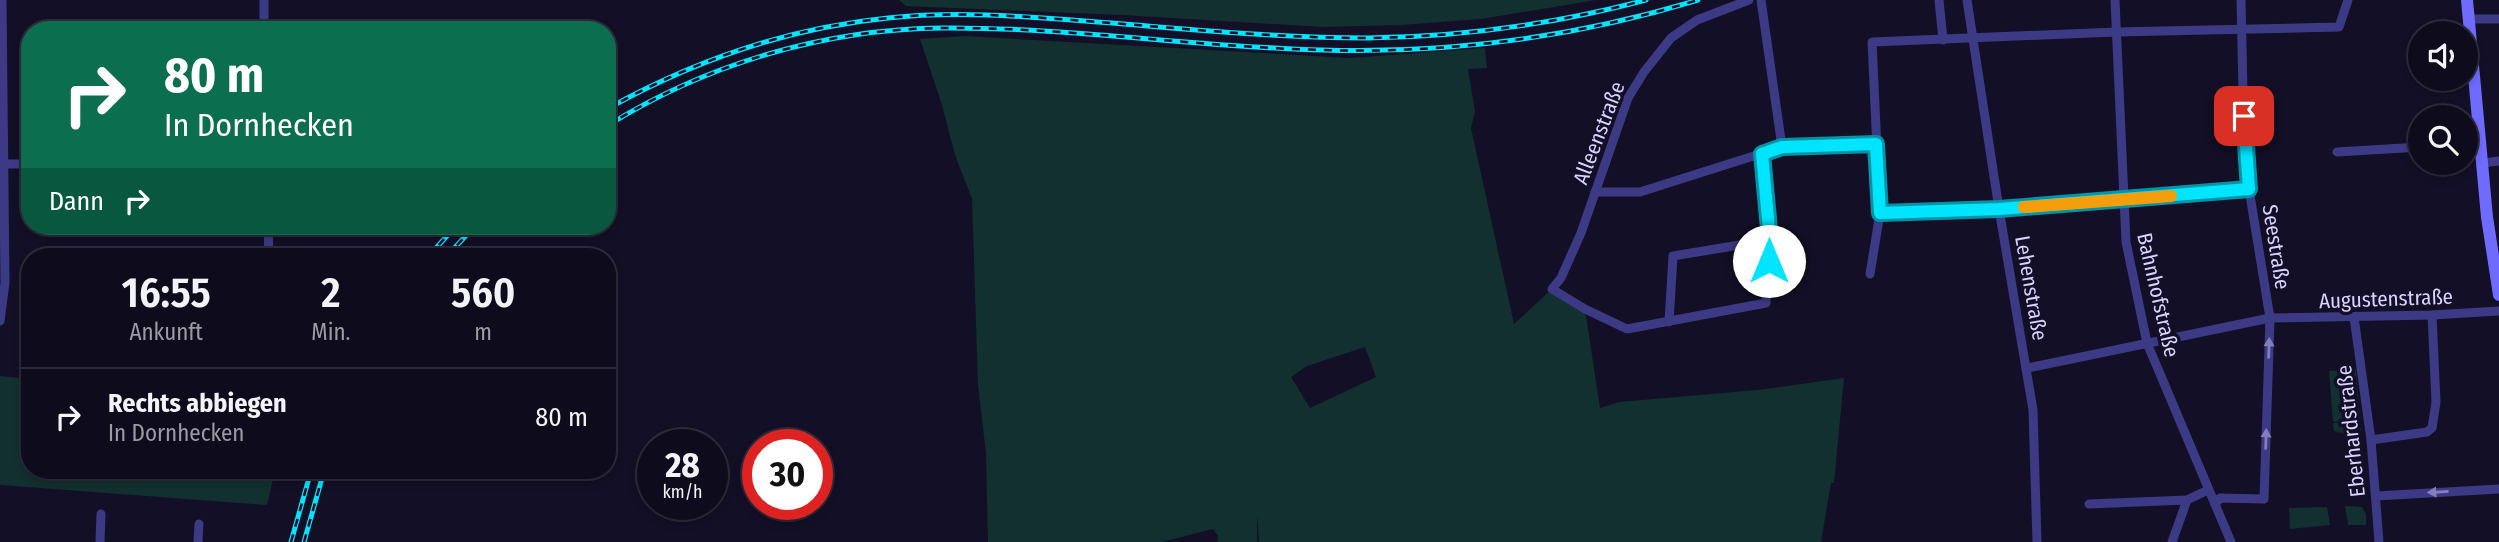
<!DOCTYPE html>
<html lang="de">
<head>
<meta charset="utf-8">
<style>
	:root { --surface:#0e0b1c; --page:#171425; --text:#f1f3f6; --muted:#9b9ba3; --line:#2e2b3b }
	body { margin:0; font-family:"Fira Sans Condensed",sans-serif; background:var(--page); color:var(--text); height:100vh; display:flex; flex-direction:column; font-size:26px; white-space:nowrap }
	* { box-sizing:border-box; margin:0 }
	p { font-size:23px; color:var(--muted) }
	.icon { flex:none; width:38px; height:38px; fill:none; stroke:currentColor; stroke-width:2; stroke-linecap:round; stroke-linejoin:round }
	.map { position:relative; flex:1; overflow:hidden }
	.panel { position:absolute; left:21px; top:248px; width:595px; height:231px; display:flex; flex-direction:column; background:var(--surface); border-radius:28px; box-shadow:0 4px 10px #0003,0 0 0 2px var(--line) }
	.panel>* { flex:none }
	.top-card { position:absolute; left:21px; top:21px; width:595px; height:214px; border-radius:28px; box-shadow:0 4px 10px #0003,0 0 0 2px var(--line); background:#0b6e4f; color:#fff; overflow:hidden }
	.controls { position:absolute; left:2408px; top:21px; display:grid; gap:14px }
	.controls a { display:grid; place-items:center; width:70px; height:70px; border-radius:50%; background:var(--surface); box-shadow:0 4px 10px #0003,0 0 0 2px var(--line); font-size:35px }
	.speed { position:absolute; left:637px; top:429px; display:flex; gap:14px; font-size:35px; font-weight:700; text-align:center }
	.speed>* { display:grid; place-content:center; width:91px; height:91px; border-radius:50%; background:var(--surface); box-shadow:0 4px 10px #0003,0 0 0 2px var(--line); line-height:1 }
	.speed small { font-size:18px; font-weight:400 }
	.speed .limit { border:10px solid #d22; background:#fff; color:#111 }
	.pin { position:absolute; display:grid; place-items:center; width:60px; height:60px; color:#fff; margin:-30px; border-radius:14px; box-shadow:0 4px 10px #0006 }
	.me { position:absolute; width:77px; margin:-38px; rotate:0deg; stroke-linejoin:round; filter:drop-shadow(0 0 5px #0008) }
	.turn { display:flex; align-items:center; gap:24px; height:147px; padding:0 28px; font-size:32px }
	.turn .icon { width:91px; height:91px; stroke-width:2.5 }
	.turn b { display:block; font-size:49px; line-height:60px }
	.then { display:flex; align-items:center; height:66px; padding:0 28px; background:#0003; gap:14px; font-size:26px }
	.eta { display:flex; justify-content:space-evenly; align-items:center; height:119px; text-align:center }
	.eta b { font-size:42px; font-weight:600; line-height:49px }
	ul { padding:0; list-style:none }
	li { display:flex; align-items:center; gap:21px; height:98px; padding:0 28px; border-top:2px solid var(--line) }
	li div { flex:1 }
	li b { display:block; font-size:26px }
	li em { font-style:normal }
	.map>svg:first-child { display:block }
	.green { fill:#12302f; fill-rule:evenodd }
	.lines { fill:none; stroke-linecap:round; stroke-linejoin:round }
	.street { stroke:#3d3a85; stroke-width:9 }
	.secondary { stroke:#6f6bff; stroke-width:12 }
	.rail-casing { stroke:#00e5ff; stroke-width:5 }
	.rail { stroke:#130f26; stroke-width:2.5; stroke-dasharray:8; stroke-linecap:butt }
	.oneway { fill:#837fbc }
	.route-casing { stroke:#0095a6; stroke-width:18 }
	.route { stroke:#00e5ff; stroke-width:12 }
	.slow { stroke:#f59e0b; stroke-width:12 }
	.labels { text-anchor:middle; stroke-width:7; stroke-linejoin:round; paint-order:stroke }
	.street-label { font-size:21px; fill:#d9d4ff; stroke:#130f26 }
</style>
</head>
<body>
<div class="map">
<svg width="2499" height="542" viewBox="0 0 2499 542">
	<rect width="100%" height="100%" fill="#130f26"/>
	<g class="green">
		<polygon points="899,0 1596,0 1481,19 1402,25 1323,27 1122,15 906,6"/>
		<path d="M964,36L1350,58L1485,48L1487,68L1468,69L1475,111L1471,128L1514,324L1552,289L1585,309L1600,408L1619,402L1758,390L1844,378L1834,483H1831L1821,542H1259L1257,514V542H1217L1218,536L1213,529L1162,542H988L986,453L978,385L972,199L955,155L942,105L920,39ZM1365,347L1376,377L1310,408L1291,377L1307,366Z"/>
		<polygon points="2356,369 2360,420 2333,422 2329,371"/>
		<polygon points="0,376 30,379 30,471 275,471 267,505 0,485"/>
		<polygon points="2360,421 2362,438 2334,431 2333,423"/>
		<polygon points="2345,506 2362,507 2366,514 2366,525 2348,525"/>
		<polygon points="2327,507 2330,525 2290,529 2289,508"/>
	</g>
	<g class="lines">
		<g class="street">
			<polyline points="264,0 264,30"/>
			<polyline points="1749,0 1697,20 1671,38 1644,72 1628,98 1581,233 1561,278 1552,289 1585,309 1627,329 1766,303 1770,240 1762,154"/>
			<polyline points="1761,0 1782,147"/>
			<polyline points="1939,0 1943,40"/>
			<polyline points="1967,0 1999,209 2033,410 2037,542"/>
			<polyline points="2115,0 2126,242 2147,343 2231,542"/>
			<polyline points="2468,19 2499,19"/>
			<polyline points="2466,144 2480,143"/>
			<polyline points="2337,152 2420,147"/>
			<polyline points="2483,163 2499,161"/>
			<polyline points="4,164 30,164"/>
			<polyline points="1595,192 1640,192 1782,147 1876,144"/>
			<polyline points="1880,213 1999,209 2249,189"/>
			<polyline points="268,226 269,257"/>
			<polyline points="1870,274 1880,213 1872,42 2116,32 2339,27 2348,0"/>
			<polyline points="2354,317 2371,440 2379,542"/>
			<polyline points="0,321 5,283 2,0"/>
			<polyline points="1669,322 1673,256 1770,240"/>
			<polyline points="2028,368 2270,318 2432,315 2499,311"/>
			<polyline points="2371,440 2427,432 2432,428 2436,402 2432,315"/>
			<polyline points="2376,496 2499,489"/>
			<polyline points="2089,504 2187,500"/>
			<polyline points="2215,504 2220,498 2264,499 2270,318 2249,189 2244,140 2241,0"/>
			<polyline points="100,542 101,514"/>
			<polyline points="198,542 199,524"/>
			<polyline points="2172,542 2187,500 2208,490"/>
		</g>
		<polyline class="secondary" points="2467,0 2487,217 2499,295"/>
		<g class="rail-casing">
			<g id="rail">
				<path d="M607,109C695,60 788,28 888,18C954,11 1020,16 1085,21C1179,28 1273,38 1367,38C1461,37 1555,24 1646,0"/>
				<path d="M607,126C706,64 825,29 942,28C1069,27 1195,47 1322,50C1450,54 1576,37 1698,0"/>
				<polyline points="428,257 456,226"/>
				<polyline points="446,257 475,226"/>
				<polyline points="291,542 311,471"/>
				<polyline points="304,542 324,471"/>
			</g>
		</g>
		<use href="#rail" class="rail"/>
	</g>
	<defs><path id="oneway-solid" d="M-6-.8H1V-3.2L6.5 0L1 3.2V.8H-6Z" transform="scale(1.75)"/></defs>
	<g class="oneway">
		<use href="#oneway-solid" transform="translate(2269 348) rotate(-88)"/>
		<use href="#oneway-solid" transform="translate(2266 439) rotate(-88)"/>
		<use href="#oneway-solid" transform="translate(2438 492) rotate(177)"/>
	</g>
	<g class="lines">
		<g class="route-casing">
			<polyline id="route" points="1769,261 1770,240 1762,154 1782,147 1876,144 1880,213 1999,209 2249,189 2244,116"/>
		</g>
		<use href="#route" class="route"/>
		<polyline class="slow" points="2024,207 2171,196"/>
	</g>
	<g class="labels">
		<g class="street-label">
			<text transform="translate(1599 133) rotate(-69)" y="7">Alleenstraße</text>
			<text transform="translate(2276 247) rotate(81)" y="7">Seestraße</text>
			<text transform="translate(2031 288) rotate(80)" y="7">Lehenstraße</text>
			<text transform="translate(2158 295) rotate(77)" y="7">Bahnhofstraße</text>
			<text transform="translate(2386 299) rotate(-2)" y="7">Augustenstraße</text>
			<text transform="translate(2351 431) rotate(-96)" y="7">Eberhardstraße</text>
		</g>
	</g>
</svg>
<div class="controls">
<a><svg class="icon" aria-label="sound" viewBox="0 0 24 24"><path d="M4 9h4l5-4v14l-5-4H4zM17 9q2 3 0 6"/></svg></a>
<a><svg class="icon" aria-label="search" viewBox="0 0 24 24"><circle cx="10" cy="10" r="6"/><path d="M15 15l6 6"/></svg></a>
</div>
<div class="speed"><div>28<small>km/h</small></div><div class="limit">30</div></div>
<div class="pin" style="left:2244px;top:116px;background:#d93025"><svg class="icon" aria-label="arrive" viewBox="0 0 24 24"><path d="M6 21V4h12l-3 4 3 4H6"/></svg></div>
<svg class="me" style="left:1769px;top:261px" viewBox="-20 -20 40 40"><circle r="19" fill="#fff"/><path d="M0-13L10 11 0 6-10 11z" fill="#00e5ff"/></svg>
<div class="top-card">
<div class="turn"><svg class="icon" aria-label="right" viewBox="0 0 24 24"><path d="M7 20v-9h11M14 6l5 5-5 5"/></svg><div><b>80 m</b>In Dornhecken</div></div>
<div class="then">Dann<svg class="icon" aria-label="right" viewBox="0 0 24 24"><path d="M7 20v-9h11M14 6l5 5-5 5"/></svg></div>
</div>
<section class="panel">
<div class="eta">
<div><b>16:55</b><p>Ankunft</p></div>
<div><b>2</b><p>Min.</p></div>
<div><b>560</b><p>m</p></div>
</div>
<ul>
<li><svg class="icon" aria-label="right" viewBox="0 0 24 24"><path d="M7 20v-9h11M14 6l5 5-5 5"/></svg><div><b>Rechts abbiegen</b><p>In Dornhecken</p></div><em>80 m</em></li>
</ul>
</section>
</div>
</body>
</html>
